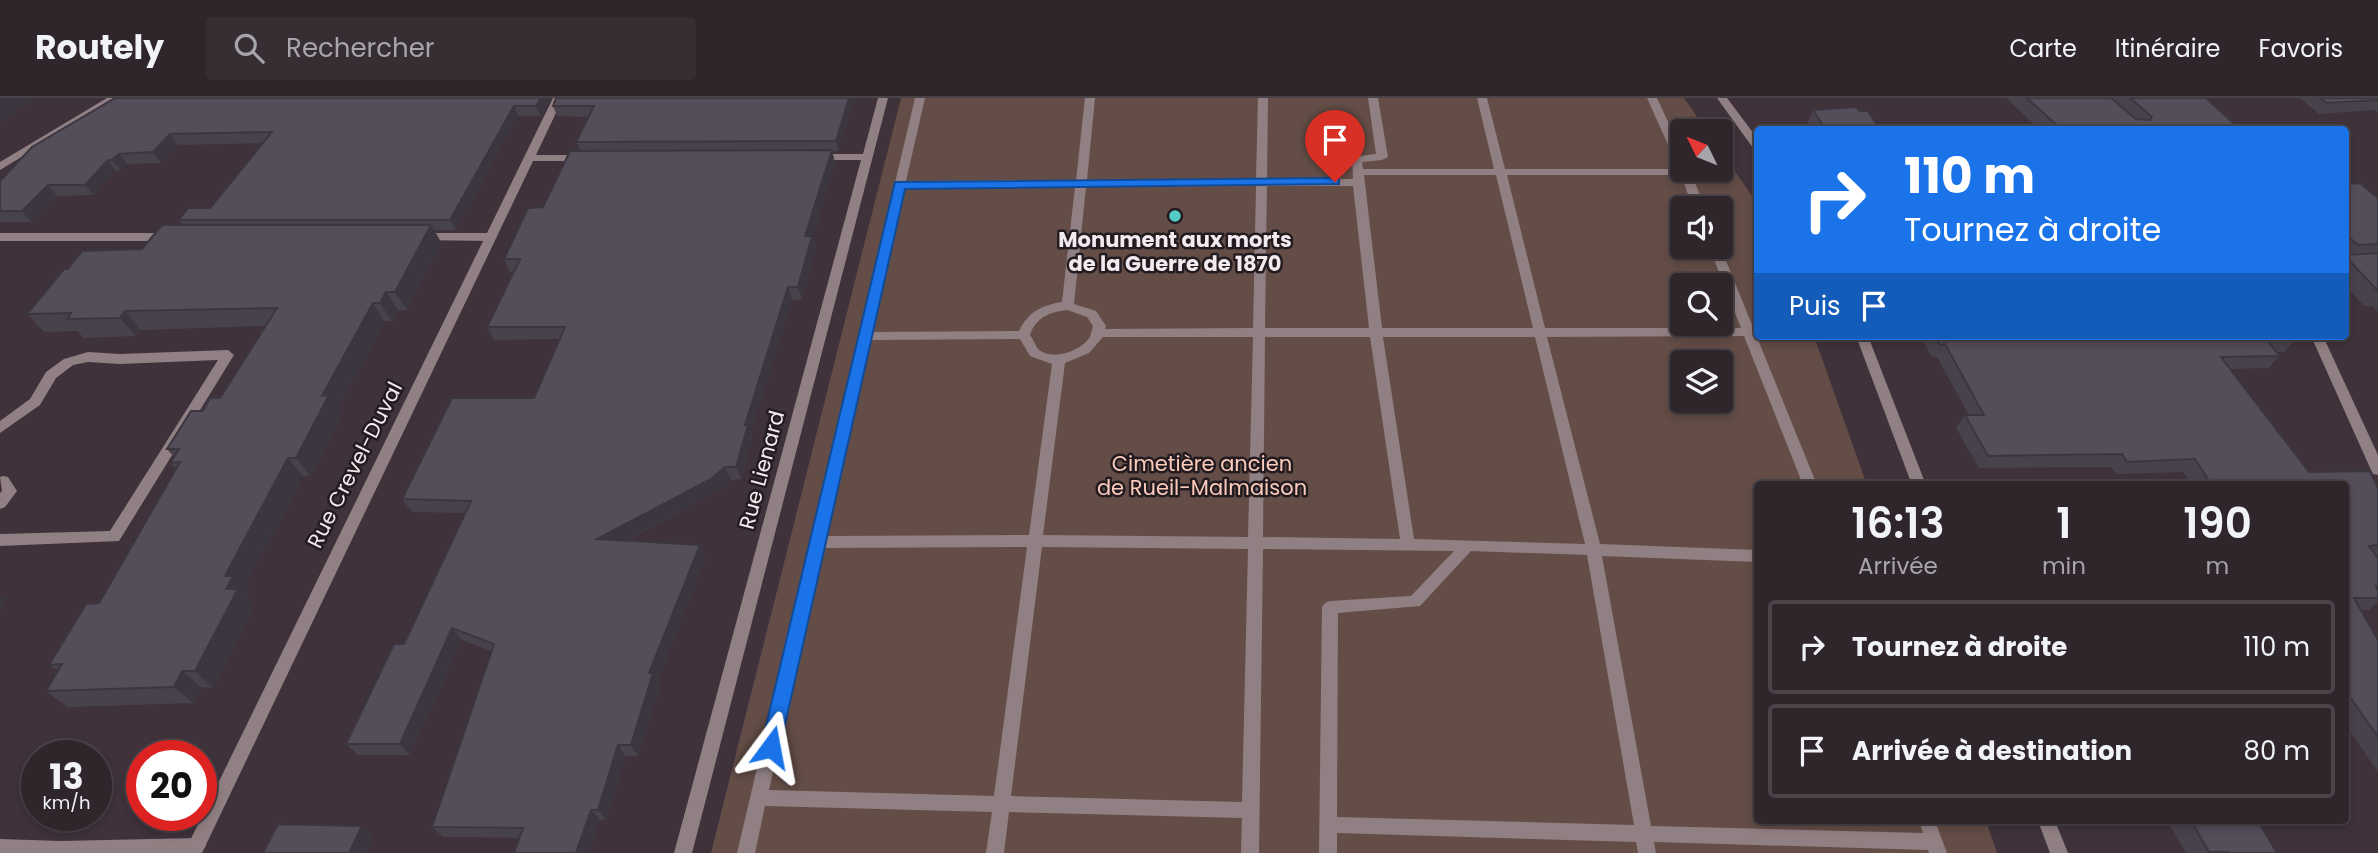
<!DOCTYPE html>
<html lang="fr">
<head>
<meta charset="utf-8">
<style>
	:root { --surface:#2f262c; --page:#372e34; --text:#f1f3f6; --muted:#a7a5a9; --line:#4a4348 }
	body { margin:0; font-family:Poppins,sans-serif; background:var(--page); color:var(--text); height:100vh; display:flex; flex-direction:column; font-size:26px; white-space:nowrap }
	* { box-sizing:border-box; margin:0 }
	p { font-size:23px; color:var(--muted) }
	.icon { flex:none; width:38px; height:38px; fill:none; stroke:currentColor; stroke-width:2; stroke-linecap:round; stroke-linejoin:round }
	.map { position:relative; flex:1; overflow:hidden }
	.panel { position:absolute; left:1754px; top:383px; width:595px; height:343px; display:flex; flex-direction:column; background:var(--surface); border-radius:7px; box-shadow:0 4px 10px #0003,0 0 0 2px var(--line) }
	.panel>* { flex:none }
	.guide { position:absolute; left:1754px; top:28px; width:595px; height:214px; border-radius:7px; box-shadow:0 4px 10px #0003,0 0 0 2px var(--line); background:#1a73e8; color:#fff; overflow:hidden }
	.needle { width:46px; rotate:313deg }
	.controls { position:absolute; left:1670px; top:21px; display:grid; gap:14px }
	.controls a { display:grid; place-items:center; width:63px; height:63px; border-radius:7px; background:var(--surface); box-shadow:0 4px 10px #0003,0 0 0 2px var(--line); font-size:35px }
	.speed { position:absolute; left:21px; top:642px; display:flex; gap:14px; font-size:35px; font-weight:700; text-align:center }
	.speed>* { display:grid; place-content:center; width:91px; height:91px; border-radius:50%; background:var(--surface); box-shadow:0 4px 10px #0003,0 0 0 2px var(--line); line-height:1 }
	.speed small { font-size:18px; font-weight:400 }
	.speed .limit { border:10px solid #d22; background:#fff; color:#111 }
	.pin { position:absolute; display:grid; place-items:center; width:60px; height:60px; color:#fff; margin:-72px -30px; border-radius:50% 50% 50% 0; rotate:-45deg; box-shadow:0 0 7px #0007 }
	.pin .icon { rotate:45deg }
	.me { position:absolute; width:77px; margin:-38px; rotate:13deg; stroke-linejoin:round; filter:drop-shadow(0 0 5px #0008) }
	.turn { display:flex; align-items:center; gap:24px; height:147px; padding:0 35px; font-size:32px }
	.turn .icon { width:91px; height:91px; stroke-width:2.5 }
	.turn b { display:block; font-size:49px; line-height:60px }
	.then { display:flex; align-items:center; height:66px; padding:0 35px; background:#0003; gap:14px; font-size:26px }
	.eta { display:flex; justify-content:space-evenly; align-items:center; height:119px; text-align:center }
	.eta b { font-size:42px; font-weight:600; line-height:49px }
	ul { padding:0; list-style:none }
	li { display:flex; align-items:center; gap:21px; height:94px; margin:0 14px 10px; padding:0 21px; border:4px solid var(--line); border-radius:7px }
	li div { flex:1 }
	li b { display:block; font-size:26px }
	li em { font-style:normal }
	header { display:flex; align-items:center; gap:42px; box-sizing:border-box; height:98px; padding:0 35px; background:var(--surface); border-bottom:2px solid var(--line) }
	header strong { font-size:33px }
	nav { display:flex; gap:38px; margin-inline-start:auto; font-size:24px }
	.search { width:490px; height:63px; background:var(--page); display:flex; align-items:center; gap:18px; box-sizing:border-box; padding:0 24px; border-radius:7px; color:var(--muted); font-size:26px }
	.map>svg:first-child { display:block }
	.green { fill:#634d46; fill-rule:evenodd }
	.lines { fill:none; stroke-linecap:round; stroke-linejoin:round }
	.service { fill:#918083; fill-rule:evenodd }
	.pedestrian { fill:#918083; fill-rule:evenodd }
	.minor { fill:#918083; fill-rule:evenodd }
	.wall { fill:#48424d }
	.shaded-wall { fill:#3b363f }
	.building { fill:#544d5a; stroke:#3b363f; stroke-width:2 }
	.route { fill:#1a73e8; stroke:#114b97; stroke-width:2 }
	.poi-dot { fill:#54cdc8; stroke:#221c20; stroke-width:2.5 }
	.labels { text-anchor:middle; stroke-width:5; stroke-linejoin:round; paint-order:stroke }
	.poi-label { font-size:21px; font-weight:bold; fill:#f3eaf0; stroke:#221c20 }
	.park-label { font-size:21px; fill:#fccbbb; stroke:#221c20 }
	.street-label { font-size:21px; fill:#f3eaf0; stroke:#221c20 }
</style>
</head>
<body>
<header>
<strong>Routely</strong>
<div class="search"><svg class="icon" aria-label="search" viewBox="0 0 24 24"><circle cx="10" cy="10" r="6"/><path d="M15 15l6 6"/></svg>Rechercher</div>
<nav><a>Carte</a><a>Itinéraire</a><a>Favoris</a></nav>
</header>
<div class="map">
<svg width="2378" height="755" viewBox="0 0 2378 755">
	<rect width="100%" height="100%" fill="#3f323b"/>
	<path class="green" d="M901,0H1684L1707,33H1682V72H1720V52L1757,105V238H1814L1867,387H1757V723H1986L1997,755H711ZM1682,110H1720V149H1682ZM1682,187H1720V226H1682ZM1682,264H1720V303H1682Z"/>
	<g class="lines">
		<g class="service">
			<path d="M915,0H925L906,83L1076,82L1085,0H1095L1087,82L1256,81L1258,0H1268L1267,81H1353L1352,59L1376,56L1368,0H1378L1388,59L1382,62L1362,64L1363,71H1494L1477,0H1487L1505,71H1679L1647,0H1657L1682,54V72H1690L1705,110H1693L1681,77H1507L1545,230H1741L1709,149L1720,148L1817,387H1803L1744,238L1547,239L1600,446L1757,452V464L1602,458L1651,728L1923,735L1919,723H1935L1947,755H1929L1928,752L1654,744L1656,755H1638L1636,744L1337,735V755H1319L1322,509L1325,505L1330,503L1411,498L1454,453L1263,451L1259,755H1241L1242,720L1009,714L1004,755H986L992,714L765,708L755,755H737ZM1364,77H1496L1533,230H1382ZM1256,88L1253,230L1105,231L1106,228L1096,213L1074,206L1086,89ZM1267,88H1353L1369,230H1265ZM1075,89L1062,204C1042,207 1028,214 1019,233L872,234L905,90ZM1067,212L1087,219L1093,228C1093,229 1090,238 1090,239C1081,253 1053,263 1039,252C1036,249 1033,241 1030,237C1036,219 1050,214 1067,212ZM1103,239H1253L1248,439L1043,437L1065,265L1089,255ZM1265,239H1370L1400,441L1263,439ZM1383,239H1535L1585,446L1414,441ZM1020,241L1030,258L1052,266L1029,437L826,438L870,242ZM1027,449L994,698L769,692L823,450ZM1042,449L1248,451L1242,704L1011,698ZM1471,453L1587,457L1634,727L1337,719L1338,515L1420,508Z"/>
			<polygon points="0,741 61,743 67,745 70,751 68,755 0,755"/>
		</g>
		<g class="pedestrian">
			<polygon points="0,135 171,135 177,139 171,143 0,143"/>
			<polygon points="419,135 491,135 497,139 491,143 415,142 415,136"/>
			<polygon points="197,740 203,742 206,748 200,755 54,755 52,751 55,745 61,743"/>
		</g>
		<g class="minor">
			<polygon points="107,0 119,0 0,72 0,64"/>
			<polygon points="553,0 563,0 536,57 584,57 590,60 584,63 533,63 202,755 184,755"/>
			<polygon points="878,0 888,0 692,755 674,755 861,62 814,62 808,59 814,56 863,56"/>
			<polygon points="1717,0 1727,0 1757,40 1757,51 1753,50"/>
			<polygon points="1856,238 1868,238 1926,387 1912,387"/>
			<polygon points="2311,238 2323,238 2378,357 2378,377 2373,376 2371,372"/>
			<polygon points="228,252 234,257 119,443 0,448 0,436 110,433 218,262 120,266 88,264 73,267 56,280 40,307 0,335 0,323 30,301 46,274 64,261 88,254 120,256"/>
			<polygon points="3,378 8,379 17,393 5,409 0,411 0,395 2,393 0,379"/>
			<polygon points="2038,723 2055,723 2068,755 2050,755"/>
		</g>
	</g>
	<g class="wall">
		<polygon points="115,0 552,0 541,18 518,18 456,132 434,132 442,146 407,212 398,212 392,223 384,223 339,310 343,316 310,378 303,378 245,489 250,495 247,500 255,508 213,590 201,589 193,605 67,609 46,593 58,573 49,567 99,505 176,371 170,365 174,359 167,351 203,313 220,300 265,228 140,232 136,238 83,240 78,233 44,234 27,216 68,171 142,151 183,127 179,122 210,110 263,45 178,47 161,65 127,66 121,73 116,73 93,97 57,98 31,124 0,124 0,83"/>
		<polygon points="556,0 853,0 854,2 838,53 832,53 835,65 813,138 816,150 802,202 792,202 751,335 752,339 741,381 731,382 717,394 625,443 706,459 658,582 660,587 638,658 626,658 606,722 600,722 588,755 514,755 520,740 443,739 432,729 491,553 462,542 410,657 358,657 346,646 404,546 465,415 412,414 402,401 534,300 559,241 494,242 487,229 514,174 510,174 504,161 543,109 580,53 576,44 589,19 557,18 553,8"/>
		<polygon points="2006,0 2206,0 2241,32 2040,32"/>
		<polygon points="2300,0 2378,0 2378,15 2374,12 2319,16"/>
		<polygon points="1813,12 1859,13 1880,32 1812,32 1808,25"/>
		<polygon points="2345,86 2378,100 2378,214 2372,208 2364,208 2345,187"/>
		<polygon points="1920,238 2294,238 2296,241 2284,254 2277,254 2280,258 2268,270 2230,271 2309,374 2378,390 2378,504 2369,512 2361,512 2378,542 2378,674 2345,626 2345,387 2192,387 2183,374 2116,376 2111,369 1979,370 1956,330 1965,317 1969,317 1937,259 1932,259"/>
		<polygon points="2167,723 2258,723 2277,755 2186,755"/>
	</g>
	<g class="shaded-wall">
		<polygon points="0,0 34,0 0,25"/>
		<polygon points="541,0 552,0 541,18 536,8"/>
		<polygon points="849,0 853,0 854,2 838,53 836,43"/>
		<polygon points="514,8 518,18 456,132 450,122"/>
		<polygon points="170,36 178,47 161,65 153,54"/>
		<polygon points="832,52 835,65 813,138 816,150 802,202 798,189 805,138"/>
		<polygon points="119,56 127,66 121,73 112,62"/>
		<polygon points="108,62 116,73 93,97 85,87"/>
		<polygon points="48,87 57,98 31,124 22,113"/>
		<polygon points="431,127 442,146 407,212 395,194"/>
		<polygon points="788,189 792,202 751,335 752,339 741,381 736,369 745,327"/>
		<polygon points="386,194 398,212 392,223 380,205"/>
		<polygon points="373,205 384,223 339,310 343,316 310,378 296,360 322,298"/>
		<polygon points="125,213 140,232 136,238 120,220"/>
		<polygon points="288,360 303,378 245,489 250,495 247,500 255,508 213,590 195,573 226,491 225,478"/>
		<polygon points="725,369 731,382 717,394 604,453 597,441"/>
		<polygon points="700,447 706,459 658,582 660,587 638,658 631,647 649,575"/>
		<polygon points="0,494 8,501 0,513"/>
		<polygon points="452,530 462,542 410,657 400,646"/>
		<polygon points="182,573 201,589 193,605 174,589"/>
		<polygon points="618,647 626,658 606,722 598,712"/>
		<polygon points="591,712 600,722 588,755 576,755"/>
		<polygon points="362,728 374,738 366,755 349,755"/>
	</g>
	<g class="building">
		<polygon points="115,0 541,0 536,8 514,8 450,122 179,122 188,110 210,110 272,34 170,36 153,54 119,56 112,62 108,62 85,87 48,87 22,113 0,113 0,83 32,49"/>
		<polygon points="556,0 849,0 836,43 576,44 594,8 553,8"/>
		<polygon points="2027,0 2111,0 2136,21 2150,22 2152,19 2130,0 2206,0 2241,32 2062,32"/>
		<polygon points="2320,0 2378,0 2378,2 2327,5"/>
		<polygon points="1856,9 1859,13 1868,13 1880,32 1826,32 1813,12"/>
		<polygon points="832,52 805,138 812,138 798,189 788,189 745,327 748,327 736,369 725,369 711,381 597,441 700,447 649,575 653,575 631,647 618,647 598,712 591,712 576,755 514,755 523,730 432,729 494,546 452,530 400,646 346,646 394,546 404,546 471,403 402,401 452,300 534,300 565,229 487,229 520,161 504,161 528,110 543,109 570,53"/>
		<polygon points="2360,85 2378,100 2378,146 2358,147 2345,136 2345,86"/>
		<polygon points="162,127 431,127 395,194 386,194 380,205 373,205 322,298 329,297 296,360 288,360 225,478 233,478 226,491 238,491 195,573 182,573 174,589 46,593 62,566 49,567 86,506 99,505 180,364 170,365 179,351 167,351 191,313 203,313 210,300 220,300 277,210 125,213 120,220 67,221 71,215 27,216 64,171 68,171 82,153 142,151"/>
		<polygon points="2378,155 2378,193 2345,158 2345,157"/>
		<polygon points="1935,238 2294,238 2296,241 2266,241 2280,258 2221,259 2309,374 2370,373 2378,390 2378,447 2369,448 2378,460 2378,488 2376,488 2378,492 2378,500 2354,500 2378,542 2378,639 2345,592 2345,387 2212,387 2195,361 2127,364 2122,356 1988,358 1965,317 1984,317 1945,246 1940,247"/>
		<polygon points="2191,723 2258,723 2277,755 2230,755 2229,754 2209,754"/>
		<polygon points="278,726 362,728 349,755 263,755"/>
	</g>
	<polygon class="route" points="1335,80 1339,81 1339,86 905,91 780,649 777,655 771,657 764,655 761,649 895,84"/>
	<circle class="poi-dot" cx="1175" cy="118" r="7"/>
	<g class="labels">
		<g class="poi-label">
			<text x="1175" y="149">Monument aux morts<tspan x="1175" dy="24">de la Guerre de 1870</tspan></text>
		</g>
		<g class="park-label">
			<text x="1202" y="373">Cimetière ancien<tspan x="1202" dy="24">de Rueil-Malmaison</tspan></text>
		</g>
		<g class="street-label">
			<text transform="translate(355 367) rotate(-63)" y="7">Rue Crevel-Duval</text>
			<text transform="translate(762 372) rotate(-75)" y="7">Rue Lienard</text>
		</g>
	</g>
</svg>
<div class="controls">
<a><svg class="needle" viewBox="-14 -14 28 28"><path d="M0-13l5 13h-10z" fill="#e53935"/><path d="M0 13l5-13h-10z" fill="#a7a5a9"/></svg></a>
<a><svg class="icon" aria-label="sound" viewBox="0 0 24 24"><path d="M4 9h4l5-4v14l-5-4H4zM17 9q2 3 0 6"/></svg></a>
<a><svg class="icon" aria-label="search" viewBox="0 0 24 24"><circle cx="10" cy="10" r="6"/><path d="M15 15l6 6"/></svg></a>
<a><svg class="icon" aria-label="layers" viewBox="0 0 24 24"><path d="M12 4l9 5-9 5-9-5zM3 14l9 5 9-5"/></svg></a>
</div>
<div class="speed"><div>13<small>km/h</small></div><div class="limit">20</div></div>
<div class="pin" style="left:1335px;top:84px;background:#d93025"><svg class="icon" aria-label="arrive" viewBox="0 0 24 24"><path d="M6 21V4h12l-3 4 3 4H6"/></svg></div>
<svg class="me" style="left:771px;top:649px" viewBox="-20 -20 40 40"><path d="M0-17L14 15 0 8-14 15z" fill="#1a73e8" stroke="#fff" stroke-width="4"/></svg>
<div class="guide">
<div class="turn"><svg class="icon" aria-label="right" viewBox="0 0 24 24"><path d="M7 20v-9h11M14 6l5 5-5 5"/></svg><div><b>110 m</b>Tournez à droite</div></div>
<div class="then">Puis<svg class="icon" aria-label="arrive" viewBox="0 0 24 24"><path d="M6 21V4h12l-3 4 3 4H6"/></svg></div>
</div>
<section class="panel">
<div class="eta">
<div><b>16:13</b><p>Arrivée</p></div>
<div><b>1</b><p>min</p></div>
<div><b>190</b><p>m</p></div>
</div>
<ul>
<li><svg class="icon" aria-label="right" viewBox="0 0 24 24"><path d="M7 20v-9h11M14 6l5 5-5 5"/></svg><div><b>Tournez à droite</b></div><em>110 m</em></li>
<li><svg class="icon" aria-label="arrive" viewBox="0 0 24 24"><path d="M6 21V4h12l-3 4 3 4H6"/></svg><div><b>Arrivée à destination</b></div><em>80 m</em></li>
</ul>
</section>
</div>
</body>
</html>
